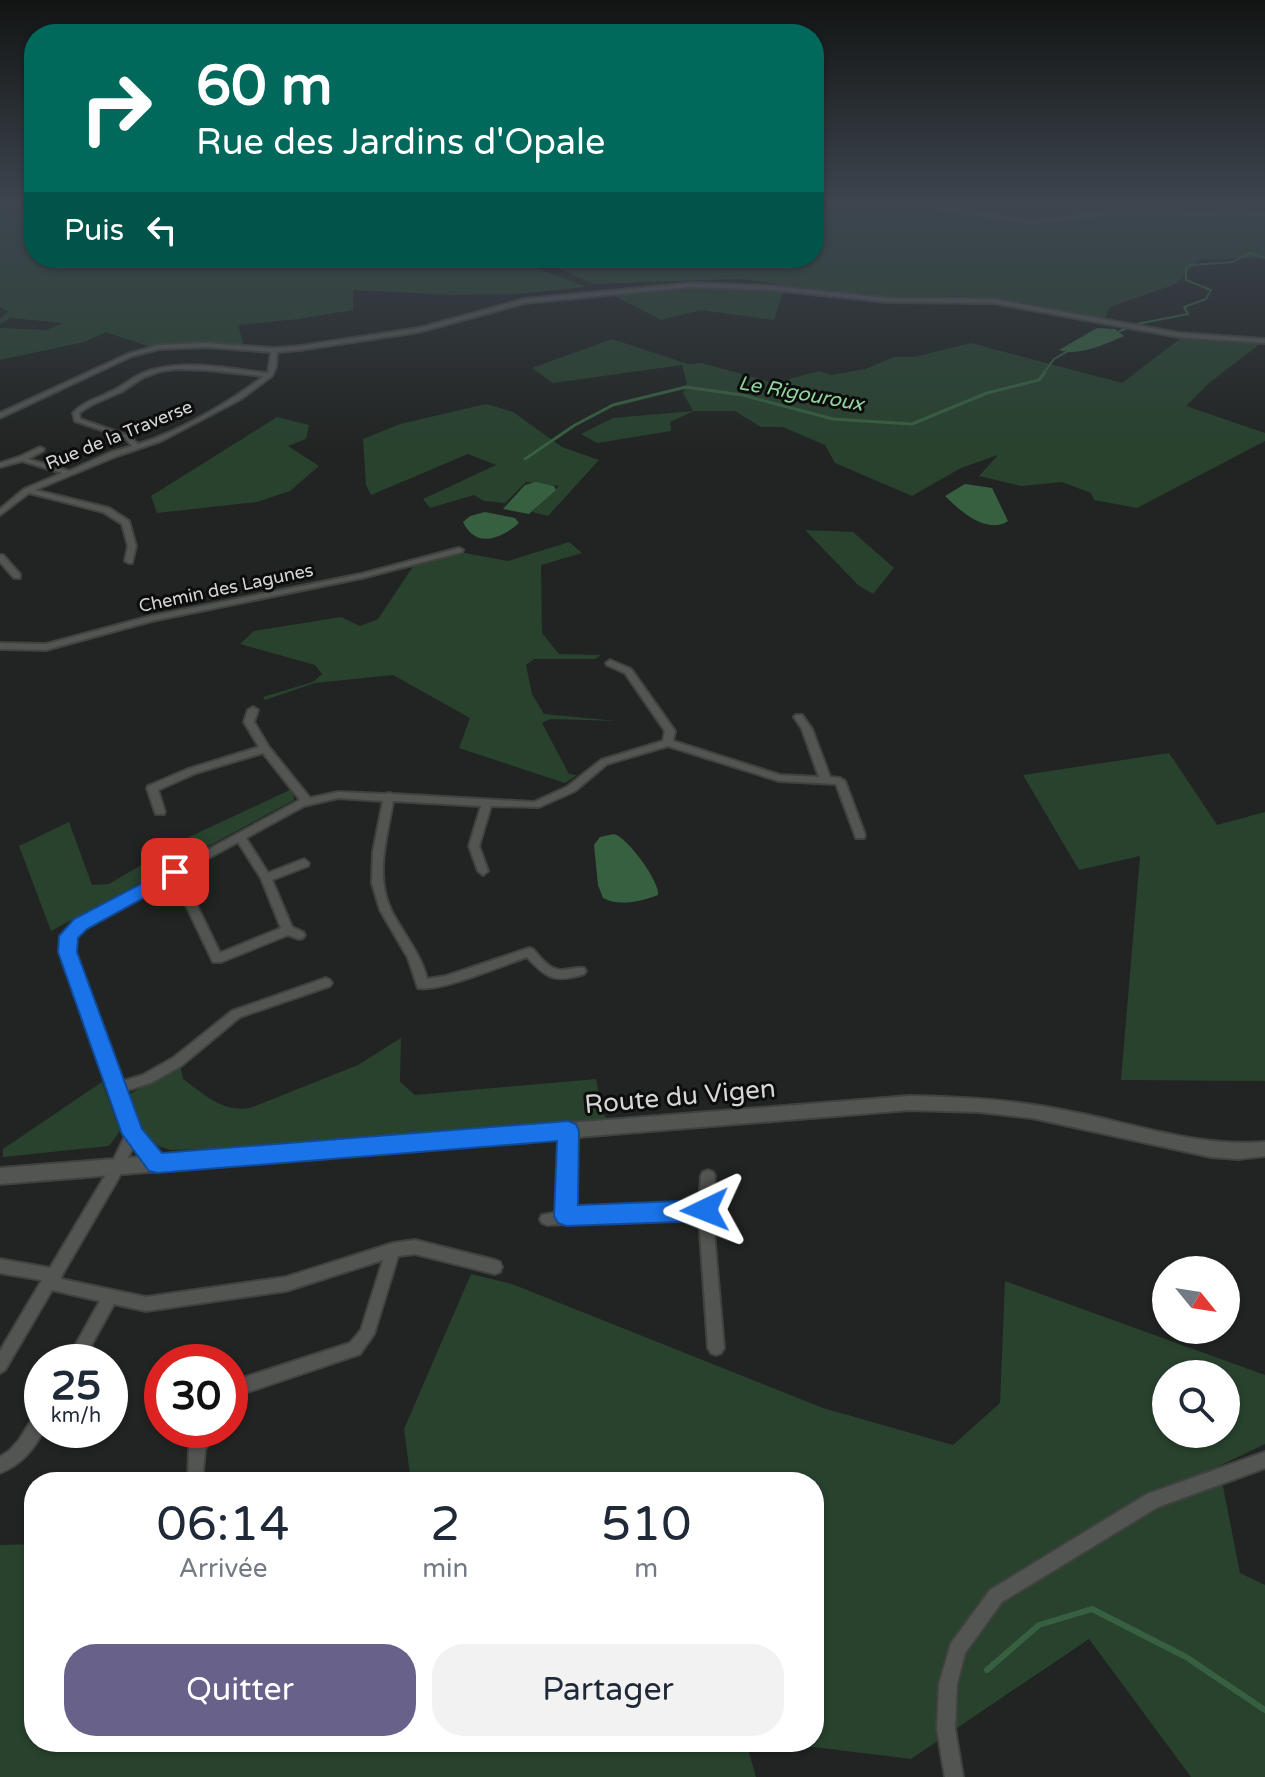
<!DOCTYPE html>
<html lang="fr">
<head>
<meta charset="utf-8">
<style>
	:root { --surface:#fff; --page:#f2f2f3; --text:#1f2937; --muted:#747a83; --accent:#68628b }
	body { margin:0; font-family:"Varela Round",sans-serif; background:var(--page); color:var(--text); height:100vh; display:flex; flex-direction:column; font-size:30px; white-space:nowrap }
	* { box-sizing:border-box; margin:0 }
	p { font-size:26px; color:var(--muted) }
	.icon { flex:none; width:44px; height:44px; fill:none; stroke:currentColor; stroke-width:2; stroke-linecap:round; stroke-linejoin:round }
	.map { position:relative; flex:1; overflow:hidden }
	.sheet { position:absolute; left:24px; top:1472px; width:800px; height:280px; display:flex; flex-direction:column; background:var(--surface); border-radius:32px; box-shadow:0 2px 6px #0004 }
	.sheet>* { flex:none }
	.guide { position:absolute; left:24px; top:24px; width:800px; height:244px; border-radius:32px; box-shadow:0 2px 6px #0004; background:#00695c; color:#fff; overflow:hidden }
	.needle { width:52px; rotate:120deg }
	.fabs { position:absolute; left:1152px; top:1256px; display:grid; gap:16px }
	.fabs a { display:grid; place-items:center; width:88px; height:88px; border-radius:50%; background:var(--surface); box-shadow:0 2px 6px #0004; font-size:40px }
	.speed { position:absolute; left:24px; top:1344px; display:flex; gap:16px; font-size:40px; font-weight:700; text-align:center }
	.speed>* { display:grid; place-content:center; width:104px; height:104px; border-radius:50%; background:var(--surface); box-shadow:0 2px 6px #0004; line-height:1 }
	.speed small { font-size:20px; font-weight:400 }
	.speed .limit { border:12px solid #d22; background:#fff; color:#111 }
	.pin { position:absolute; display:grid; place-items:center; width:68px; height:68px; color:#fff; margin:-34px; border-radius:16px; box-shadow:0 4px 12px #0006 }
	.me { position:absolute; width:88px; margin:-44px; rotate:268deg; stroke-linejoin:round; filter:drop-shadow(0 0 6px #0008) }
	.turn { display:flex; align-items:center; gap:28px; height:168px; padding:0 40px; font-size:36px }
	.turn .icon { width:104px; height:104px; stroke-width:2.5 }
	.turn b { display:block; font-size:56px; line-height:68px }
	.then { display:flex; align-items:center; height:76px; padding:0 40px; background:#0003; gap:16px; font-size:30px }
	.eta { display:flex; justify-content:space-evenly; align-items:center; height:136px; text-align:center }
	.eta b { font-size:48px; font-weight:600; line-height:56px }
	.action { display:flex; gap:16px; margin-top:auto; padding:16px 40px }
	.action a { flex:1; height:92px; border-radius:32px; background:var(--accent); color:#fff; font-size:32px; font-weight:600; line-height:92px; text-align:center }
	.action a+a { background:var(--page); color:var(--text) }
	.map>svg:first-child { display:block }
	.green { fill:#28422e; fill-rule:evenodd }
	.water { fill:#376040 }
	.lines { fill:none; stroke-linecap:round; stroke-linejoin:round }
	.stream-far2 { stroke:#376040; stroke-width:2 }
	.stream-far1 { stroke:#376040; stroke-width:3 }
	.stream { stroke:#376040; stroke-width:6 }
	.minor-casing { stroke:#404240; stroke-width:4 }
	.tertiary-casing { stroke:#404240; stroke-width:4 }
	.minor { fill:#525552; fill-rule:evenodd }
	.tertiary { fill:#525552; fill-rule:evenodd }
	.route { fill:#1a73e8; stroke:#114b97; stroke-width:2 }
	.labels { text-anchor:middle; stroke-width:6; stroke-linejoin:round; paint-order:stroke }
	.far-street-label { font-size:18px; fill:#d5d7d5; stroke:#0c0d0c }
	.far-water-label { font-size:20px; font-style:italic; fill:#91d49f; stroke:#0c0d0c }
	.near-street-label { font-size:26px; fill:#d5d7d5; stroke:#0c0d0c }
</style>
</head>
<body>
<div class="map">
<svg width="1265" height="1777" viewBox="0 0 1265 1777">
	<rect width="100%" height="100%" fill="#212422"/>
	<g class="green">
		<polygon points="0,203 34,203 34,258 511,258 586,287 518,294 452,295 353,290 353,310 298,319 238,325 244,346 194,343 151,347 106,332 84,342 0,360 0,328 47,330 63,323 11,318 0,324 0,318 8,312 0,307"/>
		<polygon points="814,203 1265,203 1265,258 1200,259 1176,284 1110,307 1105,318 1016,301 961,296 882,298 741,279 594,284 534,258 814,258"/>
		<polygon points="722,287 783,292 774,320 701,310 661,320 613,295"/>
		<polygon points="1181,338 1260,344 1209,383 1186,406 1265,433 1265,441 1137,508 1094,500 1091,493 1062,482 1021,486 979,476 998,455 961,468 912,496 835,463 825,445 783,427 761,427 735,411 694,411 670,422 671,431 597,443 581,434 613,418 693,411 683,393 687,383 682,365 553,383 532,368 612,339 688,364 702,363 774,383 819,371 831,375 865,369 894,357 914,357 971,343 1122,383"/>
		<polygon points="486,404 513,412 562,447 599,460 548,516 532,512 559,486 526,482 505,503 484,501 474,495 430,508 423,499 496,465 468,454 371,495 366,485 363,439 400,424"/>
		<polygon points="277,417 309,425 306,439 288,446 319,466 290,491 257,502 157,513 151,496"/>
		<polygon points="805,530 853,532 894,568 873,594 858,585"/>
		<polygon points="569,542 582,553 541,565 542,633 559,654 601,655 595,659 534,659 526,665 532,694 544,714 617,721 550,719 542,723 569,774 577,775 565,783 459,748 470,718 393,675 315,683 265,700 263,697 313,682 322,674 315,665 240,644 254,631 341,617 360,626 378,619 414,565 459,552 508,561"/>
		<polygon points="1169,753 1217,825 1265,812 1265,1081 1121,1080 1140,856 1079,870 1023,775"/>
		<polygon points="292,789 294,800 51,931 19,846 69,822 92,885 109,884 189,837"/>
		<path d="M401,1038L400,1082L415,1095L596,1079L603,1114L610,1122L378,1145L171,1150C137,1141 138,1125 128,1095L180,1065L183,1079C204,1094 223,1113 250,1108L358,1065Z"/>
		<polygon points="102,1082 120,1131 109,1146 3,1157 3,1149"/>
		<path d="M471,1274L512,1284L823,1408L953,1445L1000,1403L1005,1281L1265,1375V1444L1219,1466L1240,1573L1265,1585V1777H1191L1089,1639L911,1759L773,1742H814V1482H411L404,1429ZM1166,1374H1226V1434H1166Z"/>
		<polygon points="34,1544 34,1742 746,1742 756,1777 0,1777 0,1545"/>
	</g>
	<g class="water">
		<path d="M1097,328L1115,329L1124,336C1106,344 1077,357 1059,350Z"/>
		<polygon points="536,482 554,486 556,490 529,514 503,509 525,485"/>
		<path d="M965,484L992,488L1008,521C987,535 960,511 945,496Z"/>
		<path d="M485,512L515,518L519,523C501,539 476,549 463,522L470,516Z"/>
		<path d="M614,834C628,838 660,882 658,895C643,901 618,907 603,898L598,885L594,845L600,837Z"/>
	</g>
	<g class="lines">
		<g class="stream-far2">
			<polyline points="0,213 26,209"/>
			<polyline points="1113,334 1137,324 1188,314 1184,307 1206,299 1211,290 1186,280 1186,268 1190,265 1233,262 1249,253 1265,258"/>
			<polyline points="1043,374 1054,359 1068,351"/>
		</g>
		<polyline class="stream-far1" points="525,459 575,425 613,405 686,387 742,395 833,419 912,424 987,393 1039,380 1045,372"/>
		<polyline class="stream" points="987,1670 1039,1625 1092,1609 1186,1657 1265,1710"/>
		<g class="minor-casing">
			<g id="minor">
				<polygon points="939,206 1032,220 1118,211 1265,214 1265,216 1118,213 1032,224 937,208"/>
				<path d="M692,283L773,286L887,298L993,299L1179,333L1265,339V343L1179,337L993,303L887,302L773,290L692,287L525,303L419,332L300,350L277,352L276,367L272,376L241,399L161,441L117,456L35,490L109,508L129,521L136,546L132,563H129L125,561L128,546L122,524L103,512L29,493L0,515V509L24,489L62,473L22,461L0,467V463L19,457L40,447L44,449L43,451L28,459L69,471L111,452L132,446L125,438L75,421L73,413C85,400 101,398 116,389C126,384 133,377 143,373C183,358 227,369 268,373L271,352L206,347L159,349L132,356L0,418V413L128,354L159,345L206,343L274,348L300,346L419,328L525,299ZM176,369L207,370L264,376C228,403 181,431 138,444L129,436L80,419L79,413L91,405L121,392L144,377L161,371Z"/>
				<polygon points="459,548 463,550 462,552 362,578 152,621 46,650 0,649 0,643 46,644 151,616 361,574"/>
				<polygon points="0,555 3,555 20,574 20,578 14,578 0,562"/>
				<path d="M610,660L631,669L675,731L673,741L780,775L819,777L802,729L794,717L796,715H802L812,729L830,777L840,778L845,781L865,835L864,838H856L855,835L836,784L779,781L668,746L607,764L575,791L539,807L491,806L479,846L488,871L483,875L478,871L469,846L481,806L393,801C387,838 374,877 392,912C404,935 421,954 427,979L446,976L529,948L533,949C541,958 549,970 562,970C570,970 577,967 584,968L586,971L584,974C555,983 547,979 527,957C503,965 440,992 418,988L408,958L380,910L372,883L373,852L383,801L338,798L304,806L246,838L268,873L304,859L309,863L308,866L272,880L292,927L303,932L305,935L303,938L299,939L288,935L221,962H213L173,878L84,927L74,937L73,952L120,1082L143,1075L173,1058L232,1011L326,978L330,980L332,983L330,986L240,1017L181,1066L151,1083L124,1091L138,1131L164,1164L162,1168L157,1170L152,1168L134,1145L118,1179L62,1275L61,1279L146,1297L286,1277L393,1243L415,1240L495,1260L500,1262L502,1267L500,1272L495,1274L415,1254L398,1256L374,1334L360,1354L230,1398V1382L350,1343L361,1330L383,1260L286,1291L146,1311L114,1304L82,1362H66L100,1301L52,1290L5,1370L0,1373V1351L42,1280L0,1273V1259L50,1268L108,1171L126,1134L61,952L62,936L76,921L300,800L263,753L196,773L158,790L165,812L164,814H156L155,812L147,788L148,786L188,769L259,747L244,722L248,710L253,707L258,710L254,722L269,747L310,798L338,792L385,794L389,793L393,794L534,802L567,787L601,760L663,741L665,731L625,673L607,665L606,663ZM238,842L261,878L281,928L220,953L181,873Z"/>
				<polygon points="568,1125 573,1127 575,1131 573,1211 699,1204 701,1176 703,1172 708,1170 713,1172 715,1176 712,1210 724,1348 721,1353 716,1355 711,1353 708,1348 699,1217 547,1225 542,1223 540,1219 542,1215 559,1212 561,1131 563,1127"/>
				<path d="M42,1411V1430H44C33,1450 22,1464 0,1473V1457L9,1451L19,1440L36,1413Z"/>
				<polygon points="198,1430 215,1430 205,1450 202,1482 188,1482 189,1449"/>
				<polygon points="1265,1452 1265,1468 1158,1507 1002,1602 965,1653 957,1684 955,1729 963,1777 945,1777 937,1729 939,1684 951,1643 990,1590 1147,1494"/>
			</g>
		</g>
		<g class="tertiary-casing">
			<path id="tertiary" d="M909,1096C964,1097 1019,1100 1073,1112C1139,1125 1196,1147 1265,1142V1156L1238,1159L1211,1157L1032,1118L979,1112L909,1110L0,1184V1168Z"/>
		</g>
		<use href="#minor" class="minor"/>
		<use href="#tertiary" class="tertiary"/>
	</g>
	<linearGradient id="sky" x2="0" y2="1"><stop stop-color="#121413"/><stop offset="0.45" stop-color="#3d454f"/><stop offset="1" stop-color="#3d454f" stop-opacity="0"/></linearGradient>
	<rect width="1265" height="451" fill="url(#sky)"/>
	<polygon class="route" points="175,866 182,867 184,872 182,877 87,929 78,938 77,952 142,1129 162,1153 568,1121 576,1124 579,1131 578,1205 705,1200 713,1203 716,1210 713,1218 705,1221 566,1226 558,1223 554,1216 557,1141 157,1173 149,1171 122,1134 58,952 59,936 74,919"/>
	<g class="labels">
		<g class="far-street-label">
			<text transform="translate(119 435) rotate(-22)" y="6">Rue de la Traverse</text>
			<text transform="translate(226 588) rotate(-12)" y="6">Chemin des Lagunes</text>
		</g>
		<g class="far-water-label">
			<text transform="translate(801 393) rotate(10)" y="7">Le Rigouroux</text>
		</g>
		<g class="near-street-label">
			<text transform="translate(680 1096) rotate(-5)" y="9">Route du Vigen</text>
		</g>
	</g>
</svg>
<div class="fabs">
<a><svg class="needle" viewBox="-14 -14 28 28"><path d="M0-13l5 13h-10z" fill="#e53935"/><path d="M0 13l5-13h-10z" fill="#747a83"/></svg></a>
<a><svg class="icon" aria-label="search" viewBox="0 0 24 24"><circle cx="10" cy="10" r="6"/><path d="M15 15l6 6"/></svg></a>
</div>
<div class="speed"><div>25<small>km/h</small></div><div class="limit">30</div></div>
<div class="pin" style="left:175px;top:872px;background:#d93025"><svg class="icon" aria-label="arrive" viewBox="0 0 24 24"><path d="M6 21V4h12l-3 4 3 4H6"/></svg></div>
<svg class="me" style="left:705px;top:1210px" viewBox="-20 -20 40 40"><path d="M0-17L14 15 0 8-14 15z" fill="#1a73e8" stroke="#fff" stroke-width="4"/></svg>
<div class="guide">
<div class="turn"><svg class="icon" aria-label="right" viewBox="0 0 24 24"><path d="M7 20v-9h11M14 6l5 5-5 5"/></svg><div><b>60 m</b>Rue des Jardins d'Opale</div></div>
<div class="then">Puis<svg class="icon" aria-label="left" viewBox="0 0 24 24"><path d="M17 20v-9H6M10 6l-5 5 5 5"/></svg></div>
</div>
<section class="sheet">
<div class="eta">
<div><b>06:14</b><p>Arrivée</p></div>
<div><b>2</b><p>min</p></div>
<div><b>510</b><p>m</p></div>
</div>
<div class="action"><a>Quitter</a><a>Partager</a></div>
</section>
</div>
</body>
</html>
